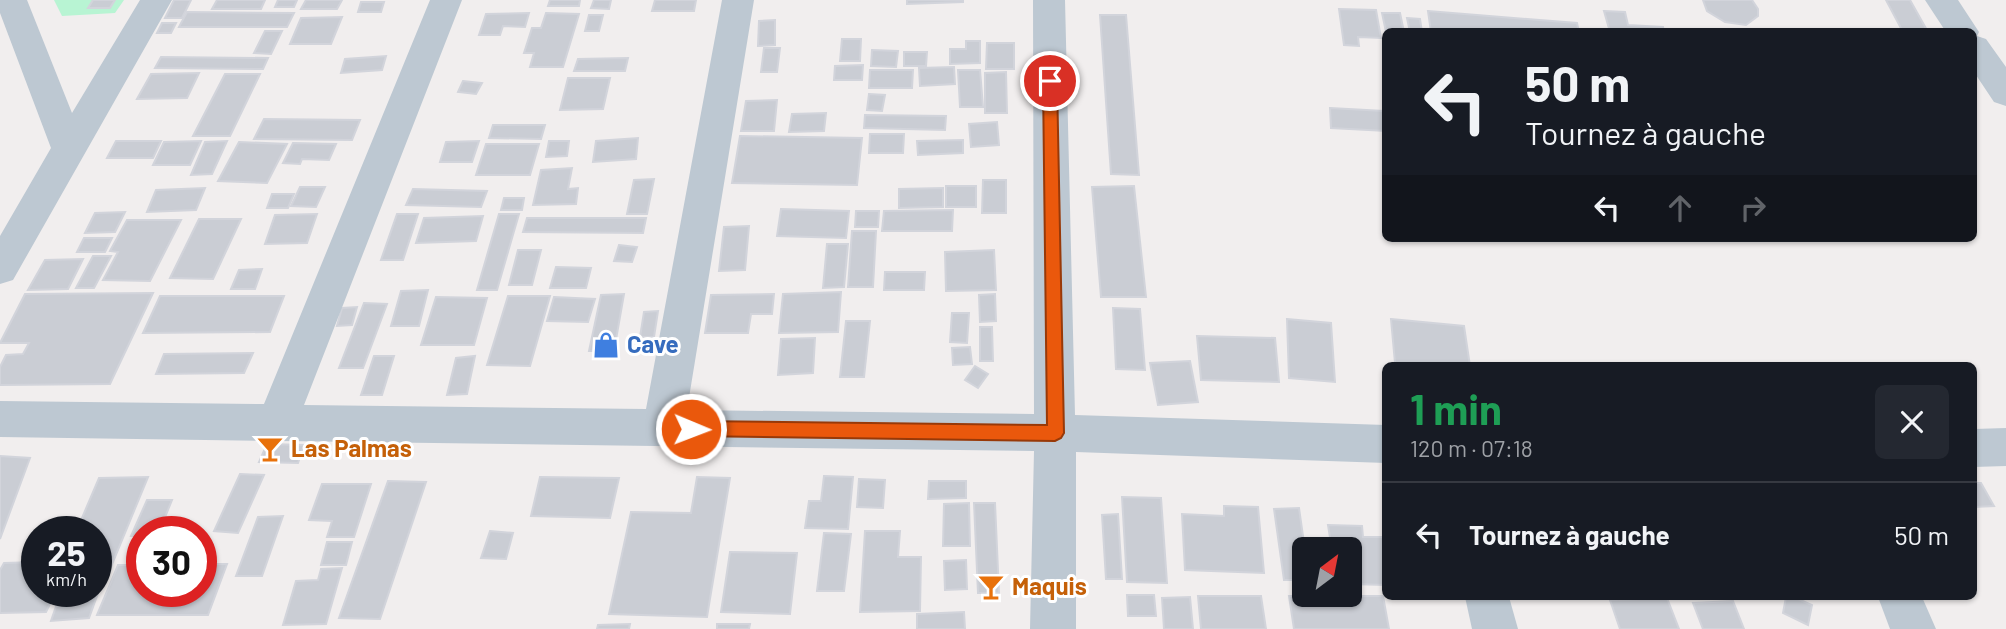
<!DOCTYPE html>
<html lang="fr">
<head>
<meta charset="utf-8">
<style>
	:root { --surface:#171b24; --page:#242831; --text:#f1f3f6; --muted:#9ea1a6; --line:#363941 }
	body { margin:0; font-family:Barlow,sans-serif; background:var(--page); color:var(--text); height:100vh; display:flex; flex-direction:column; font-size:26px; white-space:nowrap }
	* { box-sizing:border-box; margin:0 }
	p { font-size:23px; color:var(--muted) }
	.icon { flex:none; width:38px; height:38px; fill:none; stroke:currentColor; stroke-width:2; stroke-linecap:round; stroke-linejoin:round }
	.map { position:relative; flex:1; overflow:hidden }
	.details { position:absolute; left:1382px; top:362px; width:595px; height:238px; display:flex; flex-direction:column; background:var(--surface); border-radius:10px; box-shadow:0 2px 5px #0004 }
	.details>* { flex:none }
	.hud { position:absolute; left:1382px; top:28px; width:595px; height:214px; border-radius:10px; box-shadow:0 2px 5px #0004; background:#171b24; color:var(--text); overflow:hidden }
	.needle { width:46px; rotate:32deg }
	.fabs { position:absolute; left:1292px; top:537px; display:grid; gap:14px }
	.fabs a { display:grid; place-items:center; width:70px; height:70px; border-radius:10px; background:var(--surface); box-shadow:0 2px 5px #0004; font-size:35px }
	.speed { position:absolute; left:21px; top:516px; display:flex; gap:14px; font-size:35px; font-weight:700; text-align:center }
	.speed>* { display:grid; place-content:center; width:91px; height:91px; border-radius:50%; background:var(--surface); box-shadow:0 2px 5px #0004; line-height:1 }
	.speed small { font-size:18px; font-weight:400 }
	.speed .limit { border:10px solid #d22; background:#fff; color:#111 }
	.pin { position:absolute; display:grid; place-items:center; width:60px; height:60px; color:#fff; margin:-30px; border:4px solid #fff; border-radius:50%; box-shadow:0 2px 7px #0007 }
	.me { position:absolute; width:77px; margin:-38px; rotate:91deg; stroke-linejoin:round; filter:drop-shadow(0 0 5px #0008) }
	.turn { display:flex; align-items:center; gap:24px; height:147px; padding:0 28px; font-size:32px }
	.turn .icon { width:91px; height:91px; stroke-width:2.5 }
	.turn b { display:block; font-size:49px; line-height:60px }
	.lanes { display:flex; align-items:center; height:66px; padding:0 28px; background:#0003; justify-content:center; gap:35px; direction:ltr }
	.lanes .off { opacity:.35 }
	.round { display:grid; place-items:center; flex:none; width:74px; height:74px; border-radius:10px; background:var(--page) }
	.headline { display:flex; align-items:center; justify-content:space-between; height:119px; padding:0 28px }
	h1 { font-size:42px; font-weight:700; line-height:52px; color:#1e9e55 }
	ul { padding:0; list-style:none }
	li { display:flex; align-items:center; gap:21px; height:105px; padding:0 28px; border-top:2px solid var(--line) }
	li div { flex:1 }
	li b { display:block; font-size:26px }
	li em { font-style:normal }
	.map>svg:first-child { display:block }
	.green { fill:#b8f4d3 }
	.building { fill:#cacdd4; stroke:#d2d4db; stroke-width:2 }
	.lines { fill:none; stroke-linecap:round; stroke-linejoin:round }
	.minor { fill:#bdc8d2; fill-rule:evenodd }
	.route { fill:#ea580c; stroke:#983908; stroke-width:2 }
	.labels { text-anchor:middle; stroke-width:6; stroke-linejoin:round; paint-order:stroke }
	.shop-label { font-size:24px; font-weight:bold; fill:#366cbe; stroke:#fff; text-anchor:start }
	.food-label { font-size:24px; font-weight:bold; fill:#c56008; stroke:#fff; text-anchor:start }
</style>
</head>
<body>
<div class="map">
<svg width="2006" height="629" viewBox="0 0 2006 629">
	<rect width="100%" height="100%" fill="#f1eeee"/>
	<polygon class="green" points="54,0 124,0 115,13 62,16"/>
	<g class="building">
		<polygon points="93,0 115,0 110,8 88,8"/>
		<polygon points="174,0 191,0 182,18 165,18"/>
		<polygon points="217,0 265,0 261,9 212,9"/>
		<polygon points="278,0 297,0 294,7 275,7"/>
		<polygon points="306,0 342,0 337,9 301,9"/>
		<polygon points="550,0 580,0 579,6 548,6"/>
		<polygon points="594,0 611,0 609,9 591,8"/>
		<polygon points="655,0 696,0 694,11 652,11"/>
		<polygon points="907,0 963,0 963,2 907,4"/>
		<polygon points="1703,0 1752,0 1758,9 1758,16 1746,25 1725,22 1707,11"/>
		<polygon points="1886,0 1910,0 1928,32 1903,32"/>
		<polygon points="361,2 384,2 381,12 358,12"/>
		<polygon points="1339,9 1376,10 1381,38 1358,37 1359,46 1344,45"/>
		<polygon points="1428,11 1577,23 1579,32 1431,32"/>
		<polygon points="1604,11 1625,12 1628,25 1663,27 1664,32 1610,32"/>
		<polygon points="187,12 294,13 287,27 179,27"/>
		<polygon points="529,13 525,27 503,26 500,35 479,35 486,14"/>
		<polygon points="546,13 579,14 563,67 530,67 534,53 524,53 532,28 541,28"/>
		<polygon points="1382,13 1400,13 1404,32 1386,32"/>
		<polygon points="589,15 603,15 599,31 585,31"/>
		<polygon points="1100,15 1126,15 1139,175 1111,174"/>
		<polygon points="342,17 331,44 290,44 301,18"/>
		<polygon points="1407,18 1420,19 1422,32 1410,32"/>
		<polygon points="775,20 775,45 758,46 759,21"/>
		<polygon points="162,23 176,23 171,33 157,33"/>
		<polygon points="265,31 282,31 271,54 254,53"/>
		<polygon points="842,39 861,39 860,61 840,61"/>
		<polygon points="966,41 980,41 980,63 950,64 950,49 966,49"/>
		<polygon points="987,43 1014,43 1014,69 986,69"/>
		<polygon points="764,48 780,48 777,72 761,72"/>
		<polygon points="872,50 898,51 896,67 871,66"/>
		<polygon points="904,52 927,52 926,66 904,66"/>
		<polygon points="386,56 382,70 341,73 345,59"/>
		<polygon points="161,57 268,58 263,69 155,68"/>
		<polygon points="628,58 625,71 574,71 578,59"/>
		<polygon points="863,65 862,80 834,80 835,66"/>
		<polygon points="954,67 955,84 920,86 919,68"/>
		<polygon points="870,70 913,70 912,88 869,88"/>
		<polygon points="958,70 980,70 983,107 960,107"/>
		<polygon points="1006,72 1007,113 985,113 985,73"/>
		<polygon points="199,73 187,98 137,99 151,74"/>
		<polygon points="225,74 260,74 230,136 193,136"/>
		<polygon points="568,78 610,78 603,109 560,110"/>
		<polygon points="463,81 482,83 476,94 458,92"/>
		<polygon points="869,94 885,95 882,111 867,110"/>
		<polygon points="777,100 774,131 741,131 746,101"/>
		<polygon points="1330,108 1384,111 1386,131 1331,128"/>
		<polygon points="826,113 824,131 789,132 792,114"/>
		<polygon points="865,115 946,116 945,130 864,128"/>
		<polygon points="264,119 360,120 352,140 254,139"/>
		<polygon points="997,122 999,145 971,147 969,124"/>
		<polygon points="493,125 545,125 541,139 489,138"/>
		<polygon points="870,134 904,134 903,153 869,153"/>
		<polygon points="740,136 862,138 857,185 732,183"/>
		<polygon points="638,138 636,159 593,162 596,141"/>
		<polygon points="963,140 963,153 918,155 917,141"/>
		<polygon points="116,141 161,141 153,158 107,158"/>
		<polygon points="201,141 190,165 153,165 164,142"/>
		<polygon points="227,141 212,174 191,175 205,142"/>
		<polygon points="479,141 472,162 440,162 446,142"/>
		<polygon points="549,141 569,141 567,156 546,157"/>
		<polygon points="239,142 287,144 267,183 218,181"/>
		<polygon points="293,143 336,144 329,160 302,159 300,164 283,163"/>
		<polygon points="486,144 539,144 530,175 476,175"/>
		<polygon points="572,168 568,189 578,188 576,204 533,205 541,170"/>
		<polygon points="654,179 647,214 627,214 634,180"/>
		<polygon points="983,180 1006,180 1006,213 982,213"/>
		<rect x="946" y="186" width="30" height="21"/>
		<polygon points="1134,186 1146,297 1101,297 1092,187"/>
		<polygon points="300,187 325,187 316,207 291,206"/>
		<polygon points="205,188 196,210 147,212 156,190"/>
		<polygon points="943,188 943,207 899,208 899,189"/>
		<polygon points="413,189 487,191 481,207 406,205"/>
		<polygon points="272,194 294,194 288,208 267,208"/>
		<polygon points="504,198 524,198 522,210 501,210"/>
		<polygon points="781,209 849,211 846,238 777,236"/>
		<polygon points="953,210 952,231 882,231 884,211"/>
		<polygon points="856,211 879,211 878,227 855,227"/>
		<polygon points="125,212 115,232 85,233 95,213"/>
		<polygon points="317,214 307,243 265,244 275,215"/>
		<polygon points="397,214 418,214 403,260 381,260"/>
		<polygon points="499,214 519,214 497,290 477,290"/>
		<polygon points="483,216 476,241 416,243 424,218"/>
		<polygon points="527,218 646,218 643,233 523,232"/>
		<polygon points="199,219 241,219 213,279 170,278"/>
		<polygon points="127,220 181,220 150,281 103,280 118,252 110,251"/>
		<polygon points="749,226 745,270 719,271 724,227"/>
		<polygon points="852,231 876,231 873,287 848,287"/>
		<polygon points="84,238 112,238 105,252 77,252"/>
		<polygon points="827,244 848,244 844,287 823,288"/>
		<polygon points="619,245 637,247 632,262 614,261"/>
		<polygon points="518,250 541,250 532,285 509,285"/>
		<polygon points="994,250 996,290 946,291 945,252"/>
		<polygon points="93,256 111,256 94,288 76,288"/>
		<polygon points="83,259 68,289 28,290 45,260"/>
		<polygon points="556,267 591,268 586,288 550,288"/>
		<polygon points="262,269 255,289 231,289 239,270"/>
		<polygon points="885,272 925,272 924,290 884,290"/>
		<polygon points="428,290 419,326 391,326 401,291"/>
		<polygon points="841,292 838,332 779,333 783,294"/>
		<polygon points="153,293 110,384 0,385 0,367 6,355 23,354 29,343 0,343 25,294"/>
		<polygon points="624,294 614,351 589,351 601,295"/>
		<polygon points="774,294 772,314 751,314 748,333 705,333 711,295"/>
		<polygon points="995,294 996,321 980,322 979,295"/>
		<polygon points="160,296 284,296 270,332 143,333"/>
		<polygon points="508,296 550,296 530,366 487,365"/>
		<polygon points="436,297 487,298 474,345 421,345"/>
		<polygon points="554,297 595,299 588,322 547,321"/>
		<polygon points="364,303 387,304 363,368 339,368"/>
		<polygon points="357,307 352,325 337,326 342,308"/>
		<polygon points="1113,308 1140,309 1145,370 1116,369"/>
		<polygon points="658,311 654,337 640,337 644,312"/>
		<polygon points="952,313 969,313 967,343 950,342"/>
		<polygon points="1287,319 1331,323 1335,382 1289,378"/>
		<polygon points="1391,319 1464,326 1470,366 1395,363"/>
		<polygon points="846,321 870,321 864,377 840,377"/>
		<polygon points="980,327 992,327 993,361 980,361"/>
		<polygon points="1197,336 1275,338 1279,382 1201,380"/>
		<polygon points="815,338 813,373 778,375 781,339"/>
		<polygon points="970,347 972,364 953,365 952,348"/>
		<polygon points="253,353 244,373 156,374 164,354"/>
		<polygon points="374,356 394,356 382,395 361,395"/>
		<polygon points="475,356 467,394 447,395 456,358"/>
		<polygon points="1190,361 1198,402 1158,405 1150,363"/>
		<polygon points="975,366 988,374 978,388 965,380"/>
		<polygon points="267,444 304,445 298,463 259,462"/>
		<polygon points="0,456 30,458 0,539"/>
		<polygon points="240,474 264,475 238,533 214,531"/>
		<polygon points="824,476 853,477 848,529 805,528 809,501 821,501"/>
		<polygon points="148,477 106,579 96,579 96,532 76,532 99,478"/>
		<polygon points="540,477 619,478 610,518 531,516"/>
		<polygon points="697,477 730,478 707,617 609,614 631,512 691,513"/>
		<polygon points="859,479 885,480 883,508 857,507"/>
		<polygon points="388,481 426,482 380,619 339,618"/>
		<polygon points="929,481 966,481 966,498 928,499"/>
		<polygon points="1974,483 1981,483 1994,506 1974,507"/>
		<polygon points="322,484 371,484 354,537 327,537 332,521 309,520"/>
		<polygon points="1122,497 1161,498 1167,583 1127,582"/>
		<polygon points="147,500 172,500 159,532 142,532 142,536 131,536"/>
		<polygon points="969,503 970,546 943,546 944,504"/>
		<polygon points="974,503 995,503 999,593 978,593"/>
		<polygon points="1224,506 1258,507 1264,573 1185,570 1182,514 1224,516"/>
		<polygon points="1299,508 1305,550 1304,580 1284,580 1274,509"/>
		<polygon points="1118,514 1122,579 1106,579 1102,515"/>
		<polygon points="283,516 262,576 236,576 258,517"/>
		<polygon points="1328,525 1362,526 1363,537 1386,537 1386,585 1349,584 1349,550 1332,550"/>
		<polygon points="490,531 513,533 506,559 481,558"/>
		<polygon points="865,531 900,531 898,557 921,557 920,611 860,612"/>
		<polygon points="824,533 851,534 844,591 817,591"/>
		<polygon points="327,542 352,542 346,565 321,565"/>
		<polygon points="730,552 797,553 790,614 721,612"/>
		<polygon points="966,560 967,589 945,590 944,561"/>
		<polygon points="37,562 37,592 56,592 46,612 0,613 0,570 4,563"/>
		<polygon points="201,564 227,564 208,615 97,615 118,565 142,565 142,592 201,592"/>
		<polygon points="342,568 326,624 283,625 296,581 318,580 321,569"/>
		<polygon points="96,585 101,585 89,618 51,621 61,592 96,592"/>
		<polygon points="1127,595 1154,595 1156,616 1128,616"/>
		<polygon points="1198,596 1261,596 1266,629 1201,629"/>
		<polygon points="1289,596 1383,596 1389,629 1294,629"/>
		<polygon points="1190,597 1193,629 1164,629 1162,598"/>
		<polygon points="1786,597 1794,597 1812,605 1808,625 1783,613"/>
		<polygon points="1667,598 1679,629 1620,629 1610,600"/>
		<polygon points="1733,601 1744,629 1703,629 1693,603"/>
		<polygon points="964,612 965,629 917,629 917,614"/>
		<polygon points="630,624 629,629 597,629 598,625"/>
		<polygon points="717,624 750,624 749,629 717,629"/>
	</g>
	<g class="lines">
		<g class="minor">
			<polygon points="0,0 27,0 72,113 140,0 172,0 13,280 0,284 0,236 51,148 0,13"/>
			<polygon points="430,0 462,0 304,405 646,409 722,0 754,0 687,410 1034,414 1033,0 1065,0 1075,415 1386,425 1386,463 1076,452 1076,629 1030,629 1034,451 282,441 276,443 269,441 0,437 0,401 264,404"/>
			<polygon points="1925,0 1958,0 1979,32 1977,36 1986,39 2006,67 2006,106 1994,102 1974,72 1974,32 1946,32"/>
			<polygon points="2006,428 2006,466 1974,467 1974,429"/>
			<polygon points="1465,597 1509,597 1518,629 1472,629"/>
			<polygon points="1878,597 1922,597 1936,629 1890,629"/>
		</g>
	</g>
	<polygon class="route" points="1050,76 1057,81 1064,433 1061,438 1055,441 691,436 685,434 683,429 685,423 691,421 1047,425 1043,81"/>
	<defs>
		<g id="shop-bare" transform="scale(2.1)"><path d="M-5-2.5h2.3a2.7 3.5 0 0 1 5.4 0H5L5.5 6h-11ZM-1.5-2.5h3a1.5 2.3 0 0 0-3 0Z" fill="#3f7fe0" stroke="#fff" stroke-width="2.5" paint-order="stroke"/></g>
		<g id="bar-bare" transform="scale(2.1)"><path d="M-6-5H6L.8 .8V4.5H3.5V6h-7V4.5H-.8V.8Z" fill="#e8710a" stroke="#fff" stroke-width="2.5" paint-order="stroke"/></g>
	</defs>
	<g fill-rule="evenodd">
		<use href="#shop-bare" x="606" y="345"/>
		<use href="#bar-bare" x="270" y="449"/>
		<use href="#bar-bare" x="991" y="587"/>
	</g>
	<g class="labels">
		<g class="shop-label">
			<text x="627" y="353">Cave</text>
		</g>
		<g class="food-label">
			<text x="291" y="457">Las Palmas</text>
			<text x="1012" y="595">Maquis</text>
		</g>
	</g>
</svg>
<div class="fabs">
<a><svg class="needle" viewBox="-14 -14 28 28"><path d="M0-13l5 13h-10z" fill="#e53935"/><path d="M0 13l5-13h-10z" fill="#9ea1a6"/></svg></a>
</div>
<div class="speed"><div>25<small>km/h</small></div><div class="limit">30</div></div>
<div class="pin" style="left:1050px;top:81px;background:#d93025"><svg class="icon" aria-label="arrive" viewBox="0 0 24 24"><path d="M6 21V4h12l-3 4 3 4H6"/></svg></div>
<svg class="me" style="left:691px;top:429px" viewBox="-20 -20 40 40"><circle r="17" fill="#ea580c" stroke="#fff" stroke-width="3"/><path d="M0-11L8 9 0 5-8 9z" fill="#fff"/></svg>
<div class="hud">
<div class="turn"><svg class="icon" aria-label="left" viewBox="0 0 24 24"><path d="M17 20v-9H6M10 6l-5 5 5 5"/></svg><div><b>50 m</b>Tournez à gauche</div></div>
<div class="lanes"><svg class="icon" aria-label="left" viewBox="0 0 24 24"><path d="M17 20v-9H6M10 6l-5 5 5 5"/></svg><svg class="icon off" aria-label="ahead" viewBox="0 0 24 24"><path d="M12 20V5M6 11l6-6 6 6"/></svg><svg class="icon off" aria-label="right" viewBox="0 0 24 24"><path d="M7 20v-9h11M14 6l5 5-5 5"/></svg></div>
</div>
<section class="details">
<div class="headline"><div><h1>1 min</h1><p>120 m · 07:18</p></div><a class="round"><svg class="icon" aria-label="close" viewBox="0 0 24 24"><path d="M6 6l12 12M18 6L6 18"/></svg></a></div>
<ul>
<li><svg class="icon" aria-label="left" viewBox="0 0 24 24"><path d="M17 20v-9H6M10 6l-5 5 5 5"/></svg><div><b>Tournez à gauche</b></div><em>50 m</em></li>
</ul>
</section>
</div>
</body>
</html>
